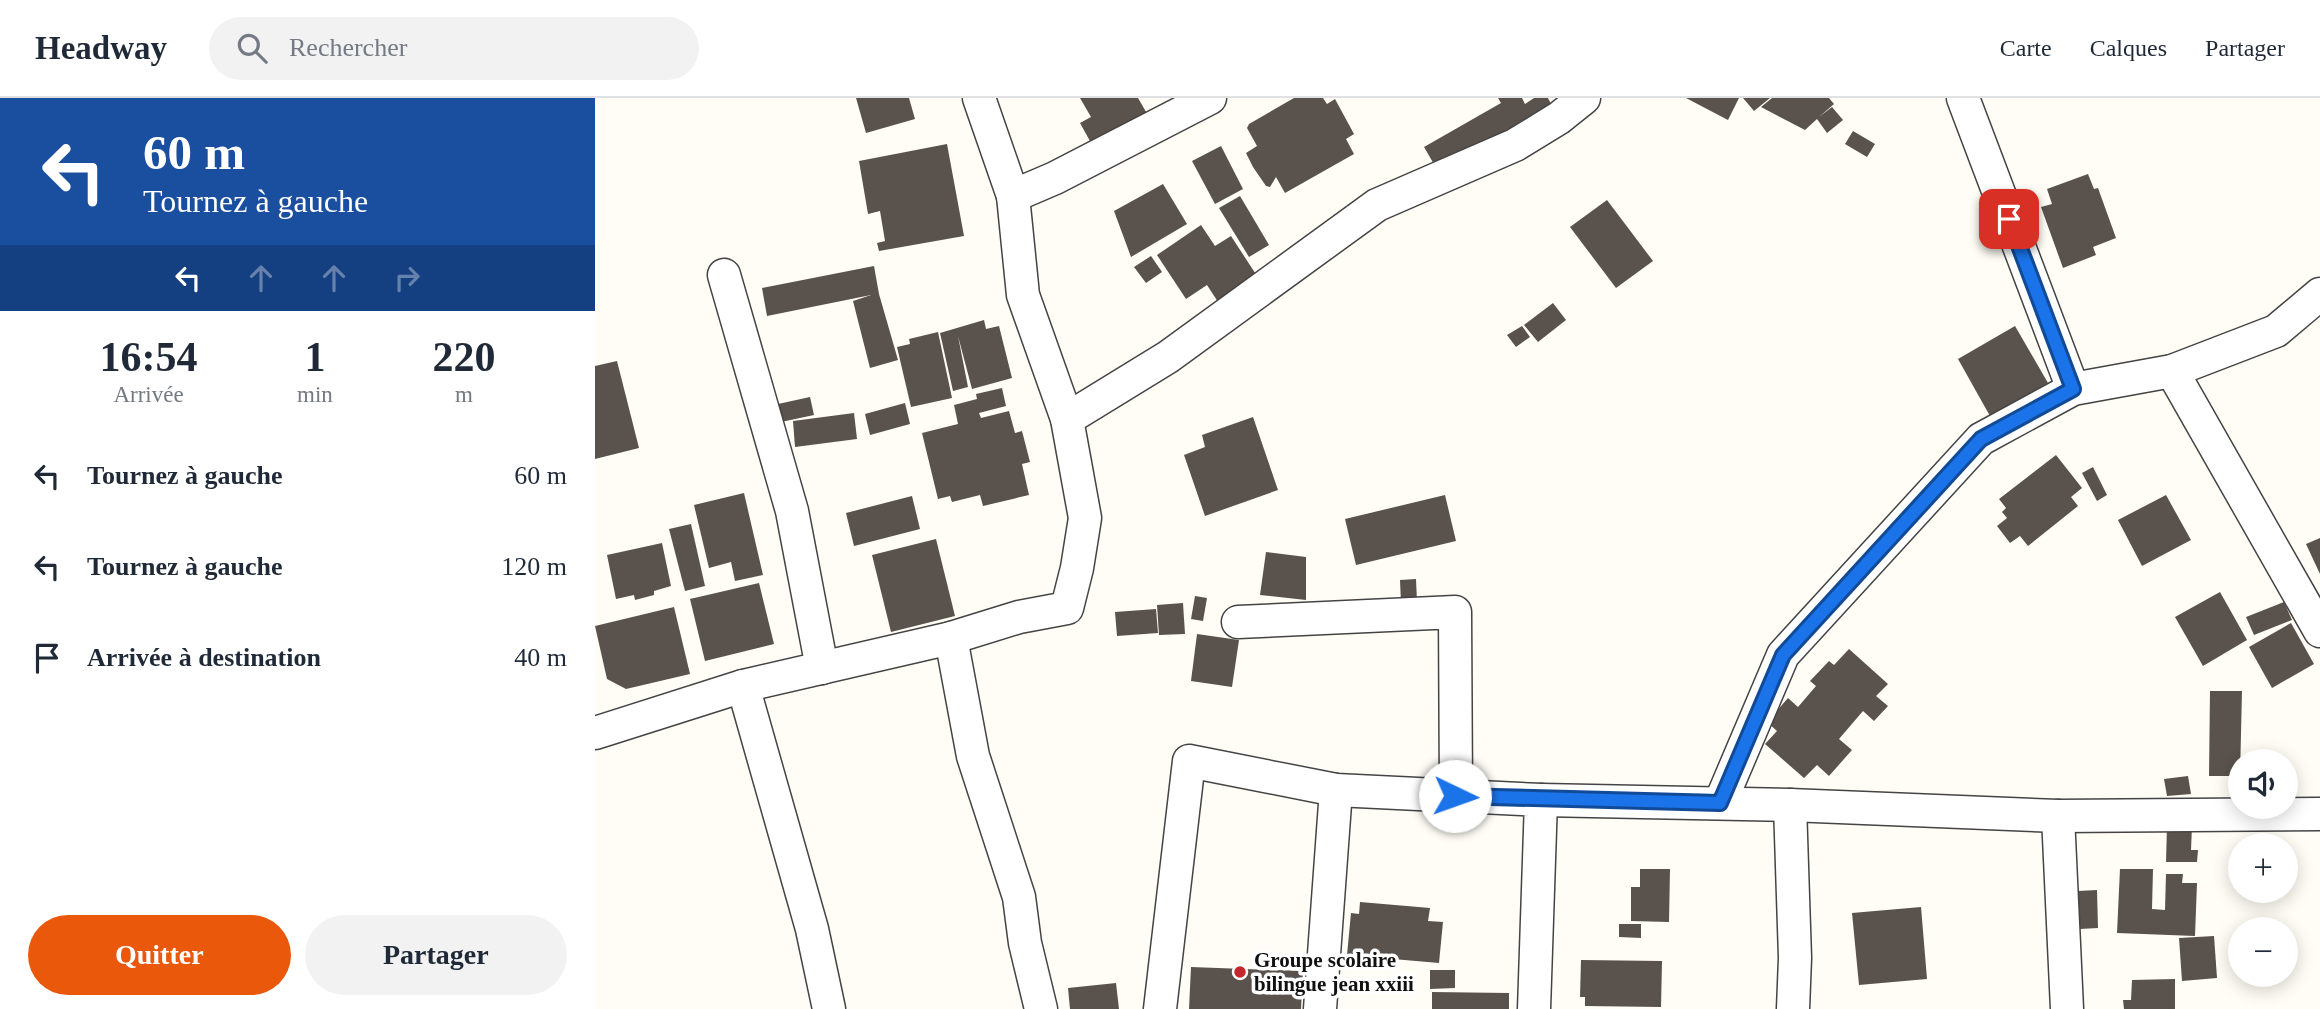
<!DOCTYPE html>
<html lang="fr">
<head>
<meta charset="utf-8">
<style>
	:root { --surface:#fff; --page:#f2f2f3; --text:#1f2937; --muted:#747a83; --line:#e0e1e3; --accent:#ea580c }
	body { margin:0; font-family:"Times New Roman",serif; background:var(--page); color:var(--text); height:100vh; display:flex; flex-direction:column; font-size:26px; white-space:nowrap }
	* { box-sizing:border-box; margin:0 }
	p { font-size:23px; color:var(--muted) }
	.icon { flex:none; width:38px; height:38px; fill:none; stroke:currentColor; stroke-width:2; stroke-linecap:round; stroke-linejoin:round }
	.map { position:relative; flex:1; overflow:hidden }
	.panel { display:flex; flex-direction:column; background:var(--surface); width:595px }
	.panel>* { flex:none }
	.guide { background:#1a4fa0; color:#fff; overflow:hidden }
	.fabs { position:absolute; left:1633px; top:651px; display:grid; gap:14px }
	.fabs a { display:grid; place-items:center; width:70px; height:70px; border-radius:50%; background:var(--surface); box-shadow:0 4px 18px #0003; font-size:35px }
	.pin { position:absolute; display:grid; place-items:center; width:60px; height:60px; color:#fff; margin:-30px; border-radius:14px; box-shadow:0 4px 10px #0006 }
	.me { position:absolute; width:77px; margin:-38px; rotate:93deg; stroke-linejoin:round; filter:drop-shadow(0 0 5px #0008) }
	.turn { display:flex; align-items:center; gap:24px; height:147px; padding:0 28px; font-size:32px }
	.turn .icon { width:91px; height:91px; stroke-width:2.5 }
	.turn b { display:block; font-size:49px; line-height:60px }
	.lanes { display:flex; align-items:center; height:66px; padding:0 28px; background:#0003; justify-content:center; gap:35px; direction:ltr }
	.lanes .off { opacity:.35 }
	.eta { display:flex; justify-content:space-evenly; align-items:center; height:119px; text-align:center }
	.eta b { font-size:42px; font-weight:700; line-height:49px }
	.button { display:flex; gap:14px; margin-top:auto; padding:14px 28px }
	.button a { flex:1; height:80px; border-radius:42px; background:var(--accent); color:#fff; font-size:28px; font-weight:700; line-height:80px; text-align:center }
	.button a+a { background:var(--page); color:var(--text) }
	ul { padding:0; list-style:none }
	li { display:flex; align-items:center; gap:21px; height:91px; padding:0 28px }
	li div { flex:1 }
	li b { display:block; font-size:26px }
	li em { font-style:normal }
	header { display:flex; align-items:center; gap:42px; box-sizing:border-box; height:98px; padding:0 35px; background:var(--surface); border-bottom:2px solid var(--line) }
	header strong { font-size:33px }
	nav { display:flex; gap:38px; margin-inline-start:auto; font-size:24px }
	.search { width:490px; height:63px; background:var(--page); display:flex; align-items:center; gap:18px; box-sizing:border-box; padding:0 24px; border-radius:38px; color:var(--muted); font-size:26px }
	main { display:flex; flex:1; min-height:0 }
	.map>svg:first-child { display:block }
	.building { fill:#5a524d }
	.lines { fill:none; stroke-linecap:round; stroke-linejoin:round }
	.minor-casing { stroke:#444; stroke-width:35 }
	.minor { stroke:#fff; stroke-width:32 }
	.route-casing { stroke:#114b97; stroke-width:18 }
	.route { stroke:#1a73e8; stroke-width:12 }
	.poi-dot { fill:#c4262e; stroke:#fff; stroke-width:2.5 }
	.labels { text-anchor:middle; stroke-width:7; stroke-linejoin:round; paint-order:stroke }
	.poi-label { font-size:21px; font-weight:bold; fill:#111; stroke:#fff; text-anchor:start }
</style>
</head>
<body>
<header>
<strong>Headway</strong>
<div class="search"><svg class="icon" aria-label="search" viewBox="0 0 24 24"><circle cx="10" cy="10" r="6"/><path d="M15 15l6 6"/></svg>Rechercher</div>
<nav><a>Carte</a><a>Calques</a><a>Partager</a></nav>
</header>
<main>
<section class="panel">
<div class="guide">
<div class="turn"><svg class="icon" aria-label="left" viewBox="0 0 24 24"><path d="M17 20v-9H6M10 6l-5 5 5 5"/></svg><div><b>60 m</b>Tournez à gauche</div></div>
<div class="lanes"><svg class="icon" aria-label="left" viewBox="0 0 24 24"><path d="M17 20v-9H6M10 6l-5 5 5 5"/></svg><svg class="icon off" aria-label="ahead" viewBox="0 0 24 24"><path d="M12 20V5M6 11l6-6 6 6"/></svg><svg class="icon off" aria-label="ahead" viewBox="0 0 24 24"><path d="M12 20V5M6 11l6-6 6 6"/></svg><svg class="icon off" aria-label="right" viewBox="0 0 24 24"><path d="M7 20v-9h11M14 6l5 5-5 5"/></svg></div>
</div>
<div class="eta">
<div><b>16:54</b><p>Arrivée</p></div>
<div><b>1</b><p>min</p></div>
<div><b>220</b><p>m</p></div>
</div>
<ul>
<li><svg class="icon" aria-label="left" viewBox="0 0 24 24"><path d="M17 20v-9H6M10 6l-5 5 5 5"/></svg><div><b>Tournez à gauche</b></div><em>60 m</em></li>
<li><svg class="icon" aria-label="left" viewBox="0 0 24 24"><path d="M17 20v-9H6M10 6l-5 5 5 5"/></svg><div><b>Tournez à gauche</b></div><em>120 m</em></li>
<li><svg class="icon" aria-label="arrive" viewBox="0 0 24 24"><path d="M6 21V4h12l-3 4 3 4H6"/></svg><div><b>Arrivée à destination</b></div><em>40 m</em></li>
</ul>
<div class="button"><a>Quitter</a><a>Partager</a></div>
</section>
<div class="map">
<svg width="1725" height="911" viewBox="0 0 1725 911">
	<rect width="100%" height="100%" fill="#fffdf5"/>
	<g class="building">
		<polygon points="261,0 314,0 320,21 271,35"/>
		<polygon points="485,0 543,0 554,19 506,63 485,25 496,19"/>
		<polygon points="699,0 728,0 732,6 740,1 759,36 751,41 759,56 690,95 681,79 675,89 671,88 658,69 651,55 662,48 652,30 654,26"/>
		<polygon points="903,0 927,0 930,6 939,0 953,0 960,14 847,80 829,49 906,5"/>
		<polygon points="1091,0 1144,0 1133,22"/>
		<polygon points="1148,0 1175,0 1159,13"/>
		<polygon points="1177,0 1234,0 1239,6 1224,19 1237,9 1248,22 1232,35 1222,21 1210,32 1166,9"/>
		<polygon points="1258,33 1280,46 1272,59 1250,46"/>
		<polygon points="352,46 369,138 284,153 282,145 290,143 285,113 273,116 264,63"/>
		<polygon points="626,48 648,91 620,106 597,63"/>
		<polygon points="1493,76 1499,91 1503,90 1521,140 1498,149 1501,157 1468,170 1446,109 1457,106 1452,91"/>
		<polygon points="568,86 592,126 536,159 519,113"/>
		<polygon points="645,98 674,147 654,159 624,110"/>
		<polygon points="1012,102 1058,163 1021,190 975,129"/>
		<polygon points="606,127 620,148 636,138 664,181 625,207 612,187 591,201 562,157"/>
		<polygon points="556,158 567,174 551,185 539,169"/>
		<polygon points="279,168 284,196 303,262 275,270 258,203 276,197 172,218 167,190"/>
		<polygon points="958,205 971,222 943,244 929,227"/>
		<polygon points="389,222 391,231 404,228 417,280 377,291 363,238 373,289 358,293 345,235"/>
		<polygon points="927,228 935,239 921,249 912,237"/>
		<polygon points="1420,228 1453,285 1395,318 1363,261"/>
		<polygon points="343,234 357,300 316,309 302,249 315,246 314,241"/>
		<polygon points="22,263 44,350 0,361 0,268"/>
		<polygon points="407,290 411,308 384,315 386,320 414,313 420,335 427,333 435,364 427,366 434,397 388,408 385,397 357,404 355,398 343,401 327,335 363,326 359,307 382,301 381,296"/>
		<polygon points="215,299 219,317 186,324 183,306"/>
		<polygon points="310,305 315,326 275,337 270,316"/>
		<polygon points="259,315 262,341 200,349 198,323"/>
		<polygon points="658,319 683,392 610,418 589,357 610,349 607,337"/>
		<polygon points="1461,357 1487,390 1476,399 1483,408 1433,448 1425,438 1415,445 1402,428 1412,420 1407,414 1411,410 1404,401"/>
		<polygon points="1498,369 1512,397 1502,403 1487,375"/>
		<polygon points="149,395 168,477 140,483 136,464 114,470 99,407"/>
		<polygon points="850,397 861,443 761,467 750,421"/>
		<polygon points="1571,397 1596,442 1547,468 1523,422"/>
		<polygon points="317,398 325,431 259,448 251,415"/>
		<polygon points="96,426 110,488 90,493 74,431"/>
		<polygon points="1725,440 1725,476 1711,446"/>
		<polygon points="341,441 360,518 296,534 277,457"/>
		<polygon points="67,445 76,488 59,493 59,497 40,502 39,497 21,501 12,457"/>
		<polygon points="671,454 711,459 711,502 665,497"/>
		<polygon points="821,481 822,504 806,505 805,482"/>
		<polygon points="164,485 179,546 110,563 95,501"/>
		<polygon points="1625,494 1652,542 1608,568 1580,519"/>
		<polygon points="600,498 612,500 608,523 596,521"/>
		<polygon points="1689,504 1697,522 1659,537 1651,519"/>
		<polygon points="588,505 590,536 564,537 562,507"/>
		<polygon points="79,509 95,576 31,591 12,581 0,528"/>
		<polygon points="561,511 563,535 522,538 520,514"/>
		<polygon points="1696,525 1719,566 1677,590 1654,549"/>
		<polygon points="602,536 644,542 637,589 596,583"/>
		<polygon points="1254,551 1293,586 1281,598 1293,608 1279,623 1268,613 1244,641 1257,652 1234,678 1222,667 1209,680 1170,646 1182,633 1172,624 1193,600 1203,609 1221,588 1215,583 1234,563 1239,567"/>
		<polygon points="1615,593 1647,593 1645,678 1614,678"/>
		<polygon points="1593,678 1596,696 1572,698 1569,681"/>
		<polygon points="1572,728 1597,728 1596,752 1603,752 1602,764 1571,764"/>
		<polygon points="1045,771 1075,771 1074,824 1036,823 1036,789 1045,789"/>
		<polygon points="1525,771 1558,771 1557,811 1570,812 1571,776 1588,776 1587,785 1602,785 1600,838 1522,835"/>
		<polygon points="1502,792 1503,830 1485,831 1483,793"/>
		<polygon points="765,804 835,810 833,823 848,824 844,865 752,857 756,815 764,816"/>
		<polygon points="1326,809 1332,881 1264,887 1257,815"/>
		<polygon points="1024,826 1046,826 1046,840 1024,839"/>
		<polygon points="1619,838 1622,880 1587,883 1584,840"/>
		<polygon points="986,862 1067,863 1066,909 990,908 990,899 985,899"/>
		<polygon points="596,869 708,873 706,911 594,911"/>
		<polygon points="835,872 860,872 860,890 835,891"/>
		<polygon points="1580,881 1580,911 1529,911 1528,902 1536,902 1537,882"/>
		<polygon points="521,885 524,911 475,911 473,890"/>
		<polygon points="837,894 914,895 914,911 837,911"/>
	</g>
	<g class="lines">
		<g class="minor-casing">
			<g id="minor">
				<polyline points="384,0 418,98"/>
				<polyline points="1368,0 1478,291"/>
				<polyline points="129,177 197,413 227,570"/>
				<polyline points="1577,273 1725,533"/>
				<polyline points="472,321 573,259 782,107 920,47 964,20 989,0"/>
				<polyline points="643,524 860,514 861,698"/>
				<polyline points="356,540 378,658 424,799 430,845 446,911"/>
				<polyline points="148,588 217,831 234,911"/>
				<polyline points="0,635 148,588 356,540 424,519 472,510 482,470 490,420 472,321 428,197 418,98 460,80 615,0"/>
				<polyline points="946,702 1195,707 1463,718 1725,716"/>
				<polyline points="1125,705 1188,557 1386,341 1478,291 1577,273 1681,233 1725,196"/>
				<polyline points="1195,707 1200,860 1198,911"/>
				<polyline points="1463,718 1472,911"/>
				<polyline points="565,911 594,663 741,692 946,702 939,911"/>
				<polyline points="725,911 741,692"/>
			</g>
		</g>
		<use href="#minor" class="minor"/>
	</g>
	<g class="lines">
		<g class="route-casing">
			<polyline id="route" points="860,698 1125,705 1188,557 1386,341 1478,291 1414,121"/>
		</g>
		<use href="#route" class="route"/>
	</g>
	<circle class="poi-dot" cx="645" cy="874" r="7"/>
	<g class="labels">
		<g class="poi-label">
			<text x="659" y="869">Groupe scolaire<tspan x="659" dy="24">bilingue jean xxiii</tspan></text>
		</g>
	</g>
</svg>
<div class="fabs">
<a><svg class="icon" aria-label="sound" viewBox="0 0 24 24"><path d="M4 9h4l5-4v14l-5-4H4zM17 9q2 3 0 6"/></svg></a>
<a>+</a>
<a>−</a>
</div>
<div class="pin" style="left:1414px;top:121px;background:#d93025"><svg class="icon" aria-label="arrive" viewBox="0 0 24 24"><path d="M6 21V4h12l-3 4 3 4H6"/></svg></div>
<svg class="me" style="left:860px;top:698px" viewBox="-20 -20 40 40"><circle r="19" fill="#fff"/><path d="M0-13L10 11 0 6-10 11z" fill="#1a73e8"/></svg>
</div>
</main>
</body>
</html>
